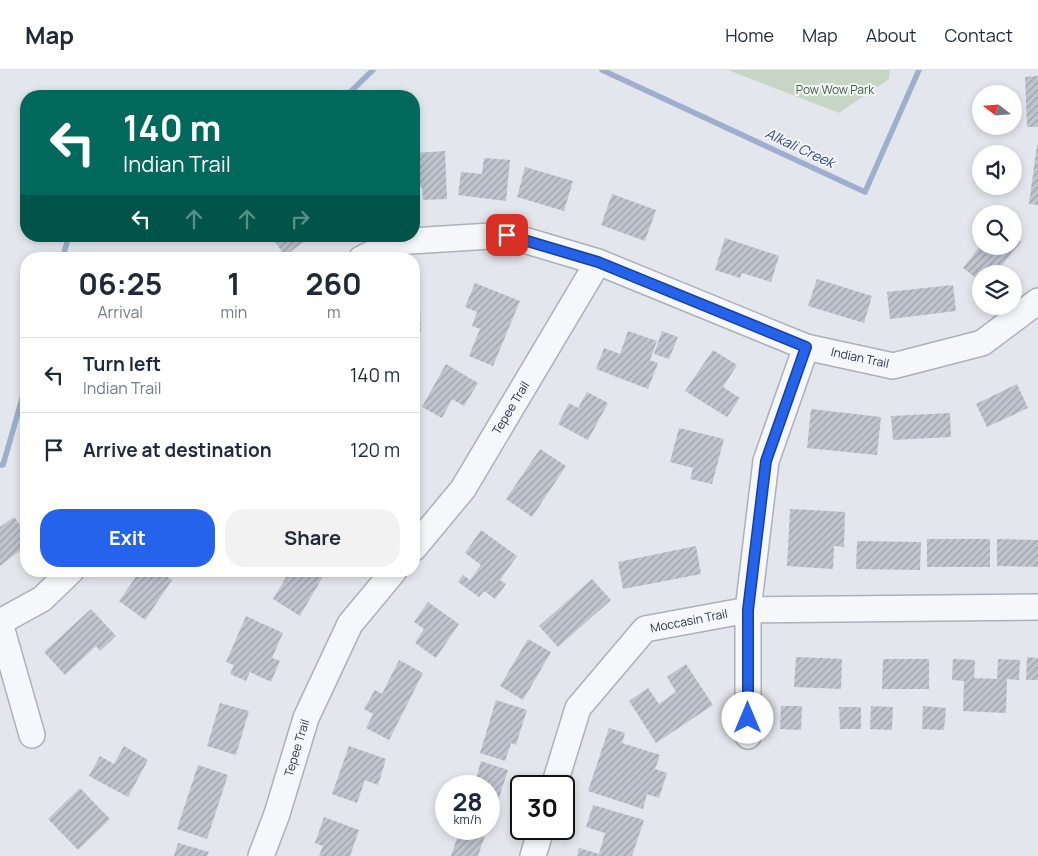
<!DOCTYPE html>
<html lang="en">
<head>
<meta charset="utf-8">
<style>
	:root { --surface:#fff; --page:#f2f2f3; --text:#1f2937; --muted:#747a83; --line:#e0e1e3; --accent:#2563eb }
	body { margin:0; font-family:Manrope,sans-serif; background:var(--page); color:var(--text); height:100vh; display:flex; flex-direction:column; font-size:19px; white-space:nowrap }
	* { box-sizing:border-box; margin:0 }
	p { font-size:16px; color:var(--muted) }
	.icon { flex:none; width:28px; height:28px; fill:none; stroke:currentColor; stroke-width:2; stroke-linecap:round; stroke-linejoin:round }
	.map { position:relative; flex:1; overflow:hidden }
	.details { position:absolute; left:20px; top:182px; width:400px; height:325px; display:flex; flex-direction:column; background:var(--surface); border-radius:20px; box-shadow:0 2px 8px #0003 }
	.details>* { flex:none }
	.guide { position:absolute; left:20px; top:20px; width:400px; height:152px; border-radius:20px; box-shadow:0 2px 8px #0003; background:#00695c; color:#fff; overflow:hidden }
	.needle { width:32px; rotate:287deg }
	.tools { position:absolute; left:972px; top:15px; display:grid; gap:10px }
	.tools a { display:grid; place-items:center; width:50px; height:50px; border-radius:50%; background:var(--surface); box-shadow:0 2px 8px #0003; font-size:25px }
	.speed { position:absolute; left:435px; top:705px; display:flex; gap:10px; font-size:25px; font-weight:700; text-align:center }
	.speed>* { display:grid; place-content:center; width:65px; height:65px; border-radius:50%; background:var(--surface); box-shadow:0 2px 8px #0003; line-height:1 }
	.speed small { font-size:12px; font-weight:400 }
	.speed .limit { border:2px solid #111; border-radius:8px; background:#fff; color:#111 }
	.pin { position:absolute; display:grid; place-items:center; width:42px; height:42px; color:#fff; margin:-21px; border-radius:10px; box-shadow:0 2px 8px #0006 }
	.me { position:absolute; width:55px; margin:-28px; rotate:0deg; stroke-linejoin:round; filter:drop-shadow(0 0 4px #0008) }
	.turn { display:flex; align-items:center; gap:18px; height:105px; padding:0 20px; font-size:22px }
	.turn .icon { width:65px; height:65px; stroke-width:2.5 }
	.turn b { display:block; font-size:35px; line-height:42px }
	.lanes { display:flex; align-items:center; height:48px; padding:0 20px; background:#0003; justify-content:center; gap:25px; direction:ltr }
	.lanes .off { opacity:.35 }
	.eta { display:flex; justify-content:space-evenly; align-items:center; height:85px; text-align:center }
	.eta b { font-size:30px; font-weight:700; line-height:35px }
	.button { display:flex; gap:10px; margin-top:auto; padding:10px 20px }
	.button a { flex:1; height:58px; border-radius:20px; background:var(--accent); color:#fff; font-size:20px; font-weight:700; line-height:58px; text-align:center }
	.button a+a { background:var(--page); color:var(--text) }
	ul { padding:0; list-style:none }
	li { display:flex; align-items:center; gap:15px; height:75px; padding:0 20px; border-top:1px solid var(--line) }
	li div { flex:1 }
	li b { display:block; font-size:19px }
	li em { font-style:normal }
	header { display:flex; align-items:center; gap:30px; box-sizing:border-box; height:70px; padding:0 25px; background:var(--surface); border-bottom:1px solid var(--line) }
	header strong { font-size:24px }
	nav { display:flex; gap:28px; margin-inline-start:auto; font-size:18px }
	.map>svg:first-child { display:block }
	.park { fill:#c7d6c4 }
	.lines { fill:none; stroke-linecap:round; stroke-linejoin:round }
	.stream { stroke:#9dafcd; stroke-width:5.5 }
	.building { fill:url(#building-hatch) }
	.minor-casing { stroke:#acb0ba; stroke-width:28 }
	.minor { stroke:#f6f7fa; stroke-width:25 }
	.route-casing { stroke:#184099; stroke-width:12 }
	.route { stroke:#2563eb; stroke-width:9 }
	.labels { text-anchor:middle; stroke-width:4; stroke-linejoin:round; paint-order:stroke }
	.park-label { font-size:12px; fill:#3a6237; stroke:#f3f5f9 }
	.street-label { font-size:12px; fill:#2a3145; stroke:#f3f5f9 }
	.water-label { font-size:14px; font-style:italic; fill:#324a7c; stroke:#f3f5f9 }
</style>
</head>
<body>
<header>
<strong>Map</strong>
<nav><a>Home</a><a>Map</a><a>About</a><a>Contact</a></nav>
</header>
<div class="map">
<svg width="1038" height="786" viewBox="0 0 1038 786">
	<defs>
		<pattern id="building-hatch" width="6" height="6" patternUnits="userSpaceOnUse" patternTransform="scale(1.25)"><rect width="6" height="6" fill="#c0c4cf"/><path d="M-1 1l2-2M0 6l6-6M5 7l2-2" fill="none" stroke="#9ca0aa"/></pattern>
	</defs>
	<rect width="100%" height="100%" fill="#e3e6ec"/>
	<polygon class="park" points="728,0 890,0 889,9 839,43"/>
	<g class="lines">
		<g class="stream">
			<polyline points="602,0 865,122 919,0"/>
			<polyline points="346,26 373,0"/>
			<polyline points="62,189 69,166"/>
			<polyline points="0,395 3,395 26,315"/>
		</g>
	</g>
	<g class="building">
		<polygon points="1038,6 1038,57 1027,57 1025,7"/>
		<polygon points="1037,75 1038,75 1038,135 1029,134"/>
		<polygon points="445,81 447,129 423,130 422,117 414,118 414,83"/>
		<polygon points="484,88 510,90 506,131 458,125 461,102 482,104"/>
		<polygon points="525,97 573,111 564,141 517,127"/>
		<polygon points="612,124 656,140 645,171 601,155"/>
		<polygon points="980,156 981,157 981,174 972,166"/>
		<polygon points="271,166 311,166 285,186"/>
		<polygon points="1014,166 1021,172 998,200 1003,204 981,204 981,212 963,198 980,176 1014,176"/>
		<polygon points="725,168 779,186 771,212 742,203 740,208 715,200"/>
		<polygon points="817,209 872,226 864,253 808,236"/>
		<polygon points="475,213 520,231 493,296 469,286 480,259 472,256 477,242 465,237"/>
		<polygon points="953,215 956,241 890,249 887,222"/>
		<polygon points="414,235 420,235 421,262 414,262"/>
		<polygon points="628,261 657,271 650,290 658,293 648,319 596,299 604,278 620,284"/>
		<polygon points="662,261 678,267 669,289 654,284"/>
		<polygon points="713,280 737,295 723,317 740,328 727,347 685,321"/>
		<polygon points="446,294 478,313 464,336 452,329 442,348 422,337"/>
		<polygon points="1017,314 1028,338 987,357 976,334"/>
		<polygon points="587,322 608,333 588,370 558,354 569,333 578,338"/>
		<polygon points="811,339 881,347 877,385 807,378"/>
		<polygon points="950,343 951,367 893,370 891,346"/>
		<polygon points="679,358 724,369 712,414 690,409 693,398 670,392"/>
		<polygon points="540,379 566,396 532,447 506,429"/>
		<polygon points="790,439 845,442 844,477 834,476 833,499 787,496"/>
		<polygon points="14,447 26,463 26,476 0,496 0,457"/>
		<polygon points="481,460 517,486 500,510 506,514 495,529 484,521 479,527 458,512 463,505 470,510 481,495 465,483"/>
		<rect x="927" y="469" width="63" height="28"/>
		<polygon points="997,469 1038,470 1038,497 997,496"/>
		<polygon points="857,471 921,472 920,500 856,499"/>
		<polygon points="696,476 701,504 623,519 618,492"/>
		<polygon points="140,501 160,501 172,510 145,550 119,531"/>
		<polygon points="290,501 326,501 300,546 273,529"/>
		<polygon points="592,509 611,530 558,577 539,556"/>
		<polygon points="428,532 459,554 436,588 415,573 424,559 414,552"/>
		<polygon points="91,539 116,566 100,581 96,576 65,605 44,582"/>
		<polygon points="246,546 283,563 272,588 280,591 271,612 250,602 246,611 230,604 234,595 226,592"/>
		<polygon points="528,569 551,582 523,630 500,616"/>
		<polygon points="796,587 842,589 841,619 794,617"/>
		<polygon points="1027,587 1038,588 1038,610 1026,610"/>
		<polygon points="883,589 929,589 929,619 882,619"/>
		<polygon points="953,589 975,590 974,608 997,609 998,589 1020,590 1019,610 1007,609 1006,643 963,641 964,611 952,610"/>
		<polygon points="399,590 423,603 389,670 366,658 373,644 364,639 375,620 382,624"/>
		<polygon points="686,594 713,635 656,673 629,631 648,618 659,634 676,622 667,607"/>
		<polygon points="496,630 527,640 516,675 511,673 505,691 480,683"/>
		<polygon points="220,633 249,641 236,685 207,676"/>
		<polygon points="781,636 802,636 801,660 780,659"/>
		<polygon points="871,636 893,637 892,660 870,659"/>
		<polygon points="923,636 946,638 944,660 922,659"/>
		<polygon points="839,637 861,637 861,659 840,659"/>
		<polygon points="609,658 625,663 622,673 660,685 655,699 667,703 659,728 647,724 643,739 588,721"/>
		<polygon points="124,676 148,690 128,727 89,706 100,686 114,694"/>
		<polygon points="349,676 386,689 378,715 365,710 357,733 332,724"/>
		<polygon points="481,691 508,700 497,734 492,733 489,742 489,716 474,716"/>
		<polygon points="198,695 228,705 207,769 177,759"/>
		<polygon points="80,718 110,749 78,780 48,749"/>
		<polygon points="593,735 644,750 632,786 577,786 579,778 599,784 605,763 586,757"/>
		<polygon points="324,747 359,760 350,786 319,786 323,776 315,773"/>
		<polygon points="460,759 487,759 478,786 451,786"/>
		<polygon points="178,773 209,782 207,786 174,786"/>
	</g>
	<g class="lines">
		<g class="minor-casing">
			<g id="minor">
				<polyline points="361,189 395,172 507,165 598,192 806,277 893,296 982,273 1038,231"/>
				<polyline points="414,478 463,419 598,192"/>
				<polyline points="0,552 42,529 71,501"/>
				<polyline points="0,553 32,665"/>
				<polyline points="748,666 748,540 766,391 806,277"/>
				<polyline points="554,716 578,638 645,559 748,540 1038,537"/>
				<polyline points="261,786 277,744 306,648 350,554 394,501"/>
				<polyline points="533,786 541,759"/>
			</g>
		</g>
		<use href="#minor" class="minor"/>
	</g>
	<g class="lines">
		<g class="route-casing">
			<polyline id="route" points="507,165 598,192 806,277 766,391 748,540 748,648"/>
		</g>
		<use href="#route" class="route"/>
	</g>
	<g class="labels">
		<g class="park-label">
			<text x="835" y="24">Pow Wow Park</text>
		</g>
		<g class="street-label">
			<text transform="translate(860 288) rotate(12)" y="4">Indian Trail</text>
			<text transform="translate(511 338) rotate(-59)" y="4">Tepee Trail</text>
			<text transform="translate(689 551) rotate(-11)" y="4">Moccasin Trail</text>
			<text transform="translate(297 678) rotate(-73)" y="4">Tepee Trail</text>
		</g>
		<g class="water-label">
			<text transform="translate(800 78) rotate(25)" y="5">Alkali Creek</text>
		</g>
	</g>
</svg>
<div class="tools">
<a><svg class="needle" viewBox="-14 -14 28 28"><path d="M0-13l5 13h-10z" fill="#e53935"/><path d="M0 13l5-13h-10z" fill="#747a83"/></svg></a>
<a><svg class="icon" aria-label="sound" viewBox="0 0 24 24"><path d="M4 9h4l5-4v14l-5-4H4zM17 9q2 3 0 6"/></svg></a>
<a><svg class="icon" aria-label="search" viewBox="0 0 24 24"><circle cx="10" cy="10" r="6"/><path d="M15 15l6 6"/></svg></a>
<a><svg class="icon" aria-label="layers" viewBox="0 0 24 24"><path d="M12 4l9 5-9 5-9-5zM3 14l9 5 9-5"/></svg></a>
</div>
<div class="speed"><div>28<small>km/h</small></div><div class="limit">30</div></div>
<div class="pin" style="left:507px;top:165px;background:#d93025"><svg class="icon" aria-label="arrive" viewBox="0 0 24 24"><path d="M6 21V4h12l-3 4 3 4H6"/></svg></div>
<svg class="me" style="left:748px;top:648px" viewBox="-20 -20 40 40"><circle r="19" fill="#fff"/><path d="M0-13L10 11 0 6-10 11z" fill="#2563eb"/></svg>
<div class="guide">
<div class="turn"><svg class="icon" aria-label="left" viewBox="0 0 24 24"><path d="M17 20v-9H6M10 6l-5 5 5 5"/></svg><div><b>140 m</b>Indian Trail</div></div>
<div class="lanes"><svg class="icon" aria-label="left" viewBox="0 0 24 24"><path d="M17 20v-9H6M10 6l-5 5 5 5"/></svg><svg class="icon off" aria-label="ahead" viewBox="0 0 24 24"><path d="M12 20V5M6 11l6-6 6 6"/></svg><svg class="icon off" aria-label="ahead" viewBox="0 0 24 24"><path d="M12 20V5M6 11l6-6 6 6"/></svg><svg class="icon off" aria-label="right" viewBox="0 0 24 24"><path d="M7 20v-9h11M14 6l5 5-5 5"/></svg></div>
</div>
<section class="details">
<div class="eta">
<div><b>06:25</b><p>Arrival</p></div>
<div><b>1</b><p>min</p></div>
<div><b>260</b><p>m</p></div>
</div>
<ul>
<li><svg class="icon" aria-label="left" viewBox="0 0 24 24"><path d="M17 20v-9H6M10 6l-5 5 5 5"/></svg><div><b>Turn left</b><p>Indian Trail</p></div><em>140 m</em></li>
<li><svg class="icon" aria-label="arrive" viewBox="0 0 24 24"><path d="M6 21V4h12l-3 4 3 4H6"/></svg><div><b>Arrive at destination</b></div><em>120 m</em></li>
</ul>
<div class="button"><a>Exit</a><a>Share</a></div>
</section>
</div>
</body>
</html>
